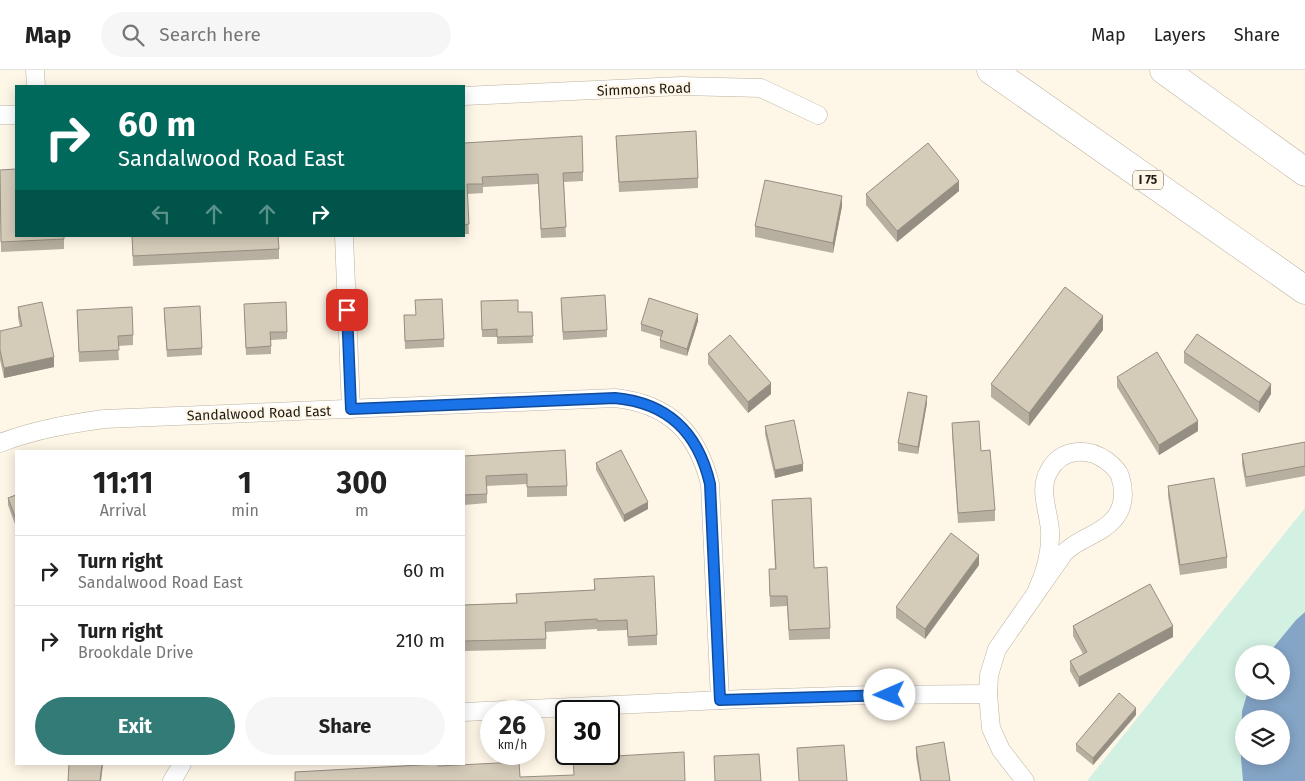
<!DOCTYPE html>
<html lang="en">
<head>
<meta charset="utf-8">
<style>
	:root { --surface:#fff; --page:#f6f6f6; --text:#222; --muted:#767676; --line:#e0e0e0; --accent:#337b76 }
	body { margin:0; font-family:"Fira Sans",sans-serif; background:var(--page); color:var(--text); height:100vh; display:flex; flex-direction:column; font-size:19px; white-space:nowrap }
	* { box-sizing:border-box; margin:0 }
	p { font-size:16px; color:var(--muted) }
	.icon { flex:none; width:28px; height:28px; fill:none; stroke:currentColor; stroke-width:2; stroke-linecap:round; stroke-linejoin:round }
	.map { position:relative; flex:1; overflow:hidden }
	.sheet { position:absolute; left:15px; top:380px; width:450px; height:315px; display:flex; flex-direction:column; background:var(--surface); border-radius:0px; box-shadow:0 2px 12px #0003 }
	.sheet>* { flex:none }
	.top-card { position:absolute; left:15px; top:15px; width:450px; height:152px; border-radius:0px; box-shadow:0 2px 12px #0003; background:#00695c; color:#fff; overflow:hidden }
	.tools { position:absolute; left:1235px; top:575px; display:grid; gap:10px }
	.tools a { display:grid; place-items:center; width:55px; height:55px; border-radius:50%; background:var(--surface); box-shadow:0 2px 12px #0003; font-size:25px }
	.speed { position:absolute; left:480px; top:630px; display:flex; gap:10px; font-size:25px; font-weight:700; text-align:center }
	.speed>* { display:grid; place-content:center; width:65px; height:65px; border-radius:50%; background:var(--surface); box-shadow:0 2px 12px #0003; line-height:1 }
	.speed small { font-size:12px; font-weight:400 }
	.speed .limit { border:2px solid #111; border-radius:8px; background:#fff; color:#111 }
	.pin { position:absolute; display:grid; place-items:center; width:42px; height:42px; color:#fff; margin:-21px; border-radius:10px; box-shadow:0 2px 8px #0006 }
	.me { position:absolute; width:55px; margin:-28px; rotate:269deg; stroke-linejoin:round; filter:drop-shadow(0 0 4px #0008) }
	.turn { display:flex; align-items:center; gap:18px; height:105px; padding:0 20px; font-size:22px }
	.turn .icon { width:65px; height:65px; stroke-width:2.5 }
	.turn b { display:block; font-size:35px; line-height:42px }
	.lanes { display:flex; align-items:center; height:48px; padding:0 20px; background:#0003; justify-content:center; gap:25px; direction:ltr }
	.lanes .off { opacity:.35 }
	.eta { display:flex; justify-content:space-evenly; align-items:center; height:85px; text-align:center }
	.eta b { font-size:30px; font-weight:700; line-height:35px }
	.primary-button { display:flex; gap:10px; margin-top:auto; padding:10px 20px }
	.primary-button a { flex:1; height:58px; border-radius:30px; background:var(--accent); color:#fff; font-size:20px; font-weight:700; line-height:58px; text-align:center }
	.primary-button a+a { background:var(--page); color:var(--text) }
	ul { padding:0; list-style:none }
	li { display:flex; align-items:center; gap:15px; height:70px; padding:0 20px; border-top:1px solid var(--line) }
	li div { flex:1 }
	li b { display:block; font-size:19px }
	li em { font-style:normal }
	header { display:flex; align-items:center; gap:30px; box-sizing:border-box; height:70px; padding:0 25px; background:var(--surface); border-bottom:1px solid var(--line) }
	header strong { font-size:24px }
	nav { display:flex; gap:28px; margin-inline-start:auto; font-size:18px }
	.search { width:350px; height:45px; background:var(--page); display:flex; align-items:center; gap:12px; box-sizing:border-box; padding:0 18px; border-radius:28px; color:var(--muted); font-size:19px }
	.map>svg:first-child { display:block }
	.green { fill:#d2f1e2; fill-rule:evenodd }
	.water { fill:#85a5c7; fill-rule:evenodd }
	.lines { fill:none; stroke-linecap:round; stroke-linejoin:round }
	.street-casing { stroke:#bbb2a0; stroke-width:19 }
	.highway-casing { stroke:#bbb2a0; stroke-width:29 }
	.street { stroke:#fff; stroke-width:18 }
	.highway { stroke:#fff; stroke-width:28 }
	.wall { fill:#b7af9f }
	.shaded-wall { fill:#958e82 }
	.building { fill:#d5cbb9; stroke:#958e82 }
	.route-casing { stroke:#114b97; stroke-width:12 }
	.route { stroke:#1a73e8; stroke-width:9 }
	.labels { text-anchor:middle; stroke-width:4.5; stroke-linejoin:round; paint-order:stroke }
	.shield { fill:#fef6e6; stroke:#625d53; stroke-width:1 }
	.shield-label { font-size:12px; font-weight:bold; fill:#1f1b14 }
	.street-label { font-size:14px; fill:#1f1b14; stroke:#fef6e6 }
</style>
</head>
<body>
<header>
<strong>Map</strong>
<div class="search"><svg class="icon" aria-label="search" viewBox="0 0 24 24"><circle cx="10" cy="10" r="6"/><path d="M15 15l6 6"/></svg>Search here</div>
<nav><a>Map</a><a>Layers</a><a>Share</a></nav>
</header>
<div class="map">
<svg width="1305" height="711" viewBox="0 0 1305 711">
	<rect width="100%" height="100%" fill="#fef6e6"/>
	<path class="green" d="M1305,438V711H1087ZM1244,584H1281V621H1244ZM1244,649H1281V686H1244Z"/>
	<path class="water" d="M1305,542V711H1243L1241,688L1242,641L1248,621H1281V584H1268L1296,550ZM1244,649H1281V686H1244Z"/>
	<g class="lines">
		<g class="street-casing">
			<g id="street">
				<polyline points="35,0 36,16"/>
				<polyline points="464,26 681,16 761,18 818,45"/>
				<polyline points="0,45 16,45"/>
				<polyline points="344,166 351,339"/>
				<path d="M0,373C34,360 68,354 104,349L615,328C669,334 697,362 710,414L720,630"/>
				<polyline points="464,642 743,629 870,625 988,624"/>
				<polyline points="172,711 182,694"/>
				<path d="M1025,711L1001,680L991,658L988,624L989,605L997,579L1064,483C1078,468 1101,465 1114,449C1120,442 1123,433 1123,424C1123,418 1122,412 1120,406C1118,400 1112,395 1107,391C1088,377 1061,378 1049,401C1038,419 1049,442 1050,461C1051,482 1046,501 1037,520"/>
			</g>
		</g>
		<g class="highway-casing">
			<g id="highway">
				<polyline points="991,0 1305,220"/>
				<polyline points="1164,0 1305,102"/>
			</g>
		</g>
		<use href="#street" class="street"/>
		<use href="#highway" class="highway"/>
	</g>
	<g class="wall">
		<polygon points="616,66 698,108 698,118 619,122"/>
		<polygon points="464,73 583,102 583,111 564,112 566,167 541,168 538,114 483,117 483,123 467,124 469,164 464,164"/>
		<polygon points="0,100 64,166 64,179 1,182"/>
		<polygon points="959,121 897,172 866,135 866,124"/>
		<polygon points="842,136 833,183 755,167 755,156"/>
		<polygon points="132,166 279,179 279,189 133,196"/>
		<polygon points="481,231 518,242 532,242 533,273 497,274 497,267 482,267"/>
		<polygon points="561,235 607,260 607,267 563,270"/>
		<polygon points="18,237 54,297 4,308 0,290 0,261 20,257 18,248"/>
		<polygon points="77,240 133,265 133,275 118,276 119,290 79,292"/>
		<polygon points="244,241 287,262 287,269 271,270 271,284 246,285"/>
		<polygon points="164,245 202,278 202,285 167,287"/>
		<polygon points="404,245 444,269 444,277 405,279"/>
		<polygon points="698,251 687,286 660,278 660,270 661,267 641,261 641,254"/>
		<polygon points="1103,260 1029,356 991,327 991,314"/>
		<polygon points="1184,282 1271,324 1259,343 1184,293"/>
		<polygon points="708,284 771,324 748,343 708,294"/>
		<polygon points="1117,307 1198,361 1159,385 1117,317"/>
		<polygon points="927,333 918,384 898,381 898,373"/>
		<polygon points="952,353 981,381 995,440 995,451 958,453 952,363"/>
		<polygon points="765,356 803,401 775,408 765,364"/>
		<polygon points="1305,372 1305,406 1246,417 1242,394 1242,384"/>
		<polygon points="464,386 567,416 567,426 527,427 527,414 487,416 487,433 464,435"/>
		<polygon points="596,393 648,439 624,452 596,400"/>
		<polygon points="1168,416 1227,487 1227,498 1180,505 1168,426"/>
		<polygon points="16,425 16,457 8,435 8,428"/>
		<polygon points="772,430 814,498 830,558 830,569 789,570 787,536 770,537 769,499 775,499"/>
		<polygon points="979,495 925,569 896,548 896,537"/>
		<polygon points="594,509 657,565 657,575 628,576 627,560 597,561 597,559 546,562 546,579 464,581 464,535 516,533 516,524 594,520"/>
		<polygon points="1073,556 1173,567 1079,617 1070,601 1070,591 1083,584 1073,566"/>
		<polygon points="1136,645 1093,695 1076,681 1076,674"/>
		<polygon points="916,677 950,711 920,711 916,687"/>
	</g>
	<g class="shaded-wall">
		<polygon points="959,111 959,121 897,172 897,161"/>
		<polygon points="842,126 842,136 833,183 833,173"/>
		<polygon points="698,244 698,251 687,286 687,279"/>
		<polygon points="1103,246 1103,260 1029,356 1029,343"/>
		<polygon points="54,287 54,297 4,308 4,298"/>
		<polygon points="771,313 771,324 748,343 748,332"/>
		<polygon points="1271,314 1271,324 1259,343 1259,332"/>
		<polygon points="927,326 927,333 918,384 918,377"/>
		<polygon points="1198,351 1198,361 1159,385 1159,375"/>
		<polygon points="803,394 803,401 775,408 775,400"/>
		<polygon points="648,432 648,439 624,452 624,445"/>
		<polygon points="979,485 979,495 925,569 925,559"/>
		<polygon points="1173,556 1173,567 1079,617 1079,607"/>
		<polygon points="1136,638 1136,645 1093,695 1093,688"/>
		<polygon points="102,694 103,694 101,711 100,711"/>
	</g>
	<g class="building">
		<polygon points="696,61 698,108 619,112 616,66"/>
		<polygon points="582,66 583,102 563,103 566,157 541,159 538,104 482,107 483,114 467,114 469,154 464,155 464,73"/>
		<polygon points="928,73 959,111 897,161 866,124"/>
		<polygon points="16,99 16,166 64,166 64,169 1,172 0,100"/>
		<polygon points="765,110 842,126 833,173 755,156"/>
		<polygon points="132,166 278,166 279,179 133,186"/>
		<polygon points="1065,217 1103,246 1029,343 991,314"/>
		<polygon points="605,225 607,260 563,262 561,228"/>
		<polygon points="649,228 698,244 687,279 660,270 663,261 641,254"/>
		<polygon points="442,229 444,269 405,271 404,245 416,245 415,230"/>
		<polygon points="518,230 518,242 532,242 533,266 497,267 497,259 482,260 481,231"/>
		<polygon points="42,232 54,287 4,298 0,280 0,261 22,256 18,237"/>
		<polygon points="286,232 287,262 270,262 271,276 246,278 244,234"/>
		<polygon points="200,236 202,278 167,280 164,238"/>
		<polygon points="132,237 133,265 118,266 119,280 79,282 77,240"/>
		<polygon points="1197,264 1271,314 1259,332 1184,282"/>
		<polygon points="730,265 771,313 748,332 708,284"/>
		<polygon points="1157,282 1198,351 1159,375 1117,307"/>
		<polygon points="908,322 927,326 918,377 898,373"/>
		<polygon points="794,350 803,394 775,400 765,356"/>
		<polygon points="979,351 981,381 990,380 995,440 958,443 952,353"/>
		<polygon points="1305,372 1305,396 1246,407 1242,384"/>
		<polygon points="565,380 567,416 527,417 527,404 486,406 487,424 464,425 464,386"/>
		<polygon points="621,380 648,432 624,445 596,393"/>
		<polygon points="1214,408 1227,487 1180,495 1168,416"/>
		<polygon points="16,425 16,449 8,428"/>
		<polygon points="811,428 814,498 827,497 830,558 789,560 787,526 770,526 769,499 776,499 772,430"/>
		<polygon points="951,463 979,485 925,559 896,537"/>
		<polygon points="654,506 657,565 628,567 627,550 597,551 597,549 545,552 546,569 464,571 464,535 517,533 516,524 595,520 594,509"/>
		<polygon points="1150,514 1173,556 1079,607 1070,591 1087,582 1073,556"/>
		<polygon points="1119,623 1136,638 1093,688 1076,674"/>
		<polygon points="944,672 950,711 921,711 916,677"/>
		<polygon points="844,675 847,711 799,711 797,678"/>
		<polygon points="684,682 685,711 295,711 295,702 438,694 438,696 519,692 520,707 574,705 573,686 599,685 599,687"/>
		<polygon points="759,684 761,711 715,711 714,686"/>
		<polygon points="69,694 102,694 100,711 68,711"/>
	</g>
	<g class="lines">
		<g class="route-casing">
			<path id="route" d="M347,240L351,339L615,328C668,333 698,362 710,414L720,630L890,625"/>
		</g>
		<use href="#route" class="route"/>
	</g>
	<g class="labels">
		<rect class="shield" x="1133" y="100.5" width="30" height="19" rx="4"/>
		<g class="shield-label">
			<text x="1148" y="114">I 75</text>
		</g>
		<g class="street-label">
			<text transform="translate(644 19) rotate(-2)" y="5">Simmons Road</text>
			<text transform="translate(259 343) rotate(-2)" y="5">Sandalwood Road East</text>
		</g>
	</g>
</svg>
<div class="tools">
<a><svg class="icon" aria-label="search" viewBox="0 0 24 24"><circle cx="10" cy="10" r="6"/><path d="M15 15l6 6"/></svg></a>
<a><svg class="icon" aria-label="layers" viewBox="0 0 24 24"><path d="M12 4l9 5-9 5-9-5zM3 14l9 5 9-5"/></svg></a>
</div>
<div class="speed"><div>26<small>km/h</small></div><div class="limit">30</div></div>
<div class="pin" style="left:347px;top:240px;background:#d93025"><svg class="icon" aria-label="arrive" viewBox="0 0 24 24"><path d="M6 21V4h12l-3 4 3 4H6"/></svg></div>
<svg class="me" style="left:890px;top:625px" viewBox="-20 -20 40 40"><circle r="19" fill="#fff"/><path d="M0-13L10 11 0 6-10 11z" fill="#1a73e8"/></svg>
<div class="top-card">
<div class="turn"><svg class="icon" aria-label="right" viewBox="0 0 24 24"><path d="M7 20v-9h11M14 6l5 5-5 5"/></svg><div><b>60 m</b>Sandalwood Road East</div></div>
<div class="lanes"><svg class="icon off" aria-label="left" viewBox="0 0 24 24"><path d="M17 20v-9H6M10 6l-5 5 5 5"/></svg><svg class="icon off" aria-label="ahead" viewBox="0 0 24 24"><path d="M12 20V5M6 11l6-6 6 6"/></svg><svg class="icon off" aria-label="ahead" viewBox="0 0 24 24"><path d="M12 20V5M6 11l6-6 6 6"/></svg><svg class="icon" aria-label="right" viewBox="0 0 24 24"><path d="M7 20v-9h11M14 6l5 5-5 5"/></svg></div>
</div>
<section class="sheet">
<div class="eta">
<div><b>11:11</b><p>Arrival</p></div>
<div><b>1</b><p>min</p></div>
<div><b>300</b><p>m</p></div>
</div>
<ul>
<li><svg class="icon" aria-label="right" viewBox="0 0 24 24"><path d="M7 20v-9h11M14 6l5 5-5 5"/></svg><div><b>Turn right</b><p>Sandalwood Road East</p></div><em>60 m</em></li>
<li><svg class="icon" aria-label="right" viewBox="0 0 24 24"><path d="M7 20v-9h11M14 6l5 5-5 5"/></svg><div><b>Turn right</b><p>Brookdale Drive</p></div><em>210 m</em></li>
</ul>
<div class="primary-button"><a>Exit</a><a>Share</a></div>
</section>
</div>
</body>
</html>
